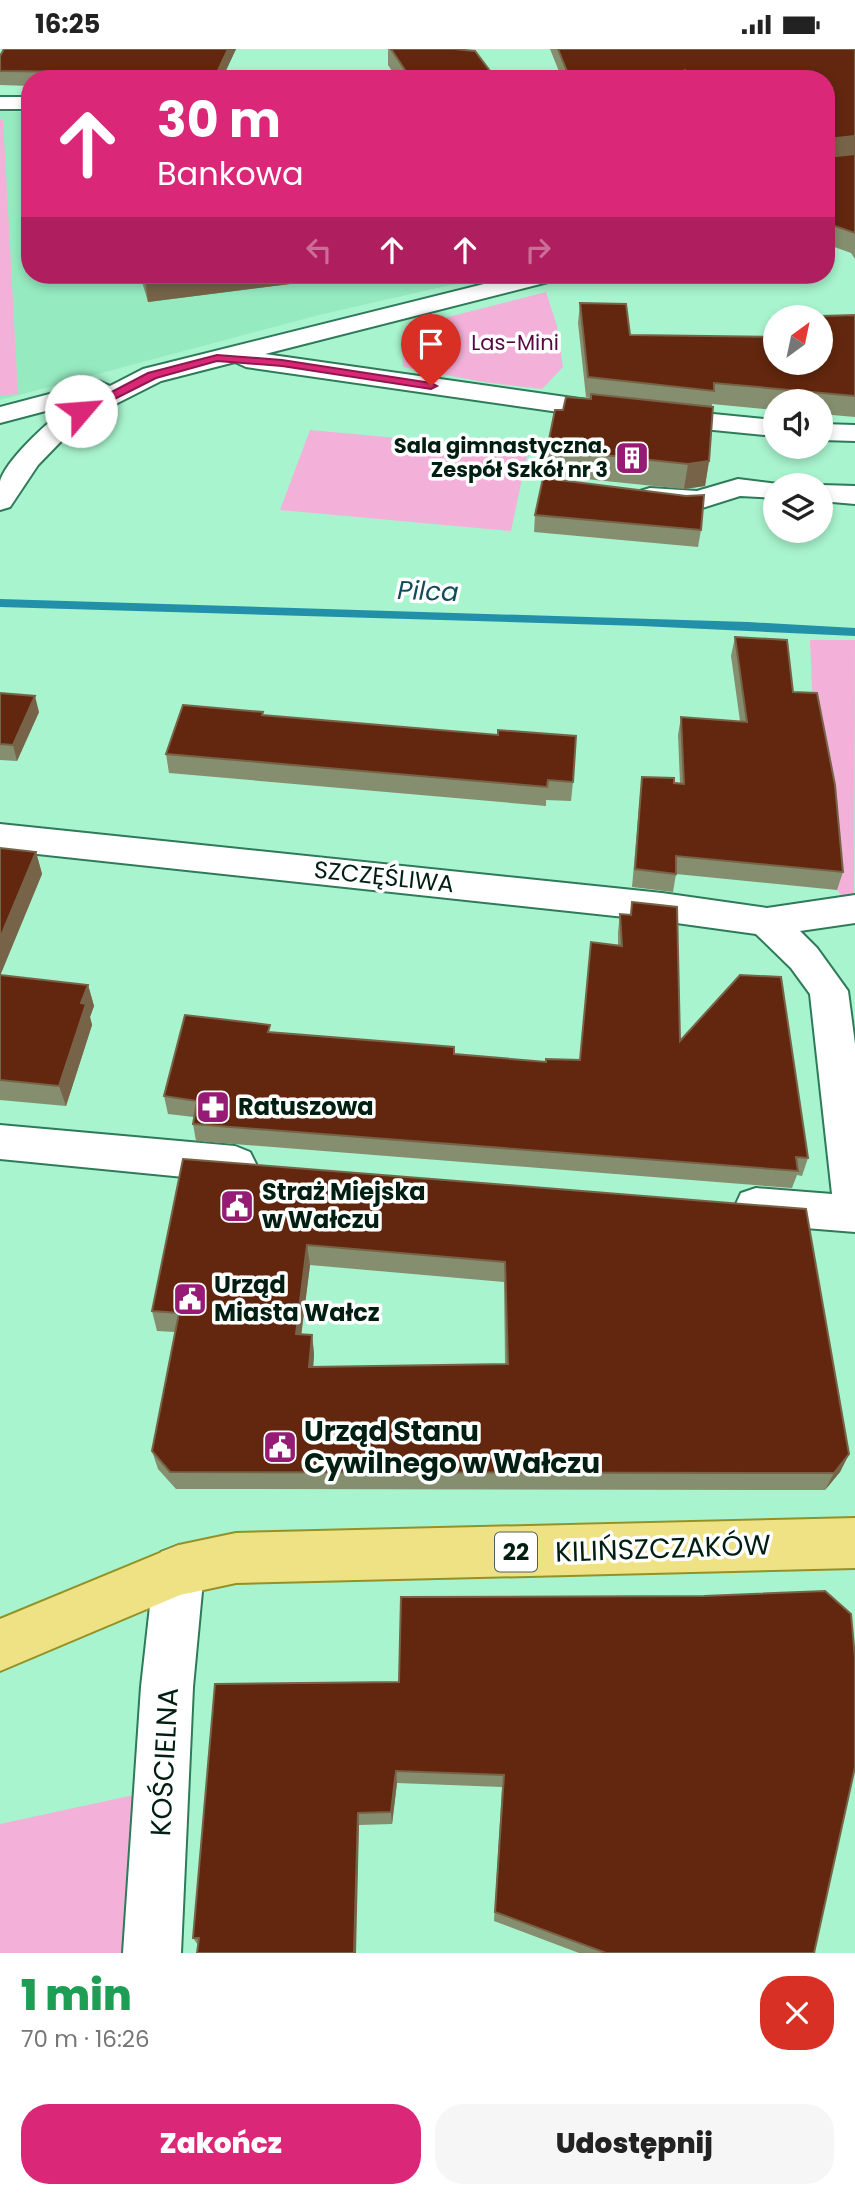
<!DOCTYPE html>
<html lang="pl">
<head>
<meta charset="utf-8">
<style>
	:root { --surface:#fff; --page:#f6f6f6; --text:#222; --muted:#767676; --accent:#db2777 }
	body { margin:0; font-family:Poppins,sans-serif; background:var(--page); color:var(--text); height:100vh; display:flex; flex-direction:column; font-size:26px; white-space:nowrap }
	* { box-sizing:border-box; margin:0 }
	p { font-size:23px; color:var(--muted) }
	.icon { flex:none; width:38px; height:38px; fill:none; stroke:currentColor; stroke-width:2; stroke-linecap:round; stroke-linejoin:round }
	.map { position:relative; height:1904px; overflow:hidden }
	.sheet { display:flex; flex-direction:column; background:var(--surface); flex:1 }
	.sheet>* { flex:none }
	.guide { position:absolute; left:21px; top:21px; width:814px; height:214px; border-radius:28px; box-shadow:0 4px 10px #0003; background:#db2777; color:#fff; overflow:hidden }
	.needle { width:46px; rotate:33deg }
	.fabs { position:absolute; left:763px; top:256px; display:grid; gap:14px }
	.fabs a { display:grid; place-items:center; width:70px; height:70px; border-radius:50%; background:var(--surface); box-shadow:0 4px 10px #0003; font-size:35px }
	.pin { position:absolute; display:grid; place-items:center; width:60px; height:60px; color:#fff; margin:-72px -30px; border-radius:50% 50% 50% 0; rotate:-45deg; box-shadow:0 0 7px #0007 }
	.pin .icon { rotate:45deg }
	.me { position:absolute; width:77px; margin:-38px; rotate:63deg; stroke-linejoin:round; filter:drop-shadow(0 0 5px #0008) }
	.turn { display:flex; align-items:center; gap:24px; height:147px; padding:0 21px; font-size:32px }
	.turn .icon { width:91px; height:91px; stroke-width:2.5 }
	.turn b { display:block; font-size:49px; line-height:60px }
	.lanes { display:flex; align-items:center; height:66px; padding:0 21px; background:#0003; justify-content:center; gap:35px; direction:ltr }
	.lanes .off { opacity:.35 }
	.round { display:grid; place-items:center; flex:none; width:74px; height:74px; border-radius:28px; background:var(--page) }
	.head { display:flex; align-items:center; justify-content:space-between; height:119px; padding:0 21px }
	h1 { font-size:42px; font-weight:800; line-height:52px; color:#1e9e55 }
	.primary-button { display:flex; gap:14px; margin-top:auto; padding:14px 21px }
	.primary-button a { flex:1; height:80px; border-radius:28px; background:var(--accent); color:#fff; font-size:28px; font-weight:800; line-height:80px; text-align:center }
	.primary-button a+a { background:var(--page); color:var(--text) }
	.status { display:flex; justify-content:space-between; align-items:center; height:49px; padding:0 35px; background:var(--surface); direction:ltr }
	.status svg { height:19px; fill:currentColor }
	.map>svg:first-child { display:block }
	.built { fill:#95eac0 }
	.green { fill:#f3b1da }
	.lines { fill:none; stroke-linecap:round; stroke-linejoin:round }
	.stream { fill:#2190a8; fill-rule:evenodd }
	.minor-casing { stroke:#2e7a59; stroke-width:4 }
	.major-casing { stroke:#949127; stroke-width:4 }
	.minor { fill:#fff; fill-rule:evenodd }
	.major { fill:#eee285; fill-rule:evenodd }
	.wall { fill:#858e6e; fill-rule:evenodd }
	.shaded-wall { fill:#776448 }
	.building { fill:#62270e; stroke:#776448; stroke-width:2; fill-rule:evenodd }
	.route { fill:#db2777; stroke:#8e194d; stroke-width:2 }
	.labels { text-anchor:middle; stroke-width:7; stroke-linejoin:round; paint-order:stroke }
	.far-park-label { font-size:21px; fill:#580743; stroke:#fff }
	.far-poi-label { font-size:21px; font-weight:bold; fill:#001f12; stroke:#fff; text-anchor:end }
	.shield { fill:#fff; stroke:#4c6259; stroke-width:2 }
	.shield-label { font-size:23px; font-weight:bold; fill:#001f12 }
	.street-label { font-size:24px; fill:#001f12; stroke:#fff }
	.poi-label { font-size:24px; font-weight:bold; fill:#001f12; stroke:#fff; text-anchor:start }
	.water-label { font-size:26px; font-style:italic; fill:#124c5c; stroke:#fff }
	.near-poi-label { font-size:28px; font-weight:bold; fill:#001f12; stroke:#fff; text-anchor:start }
	.near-street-label { font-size:28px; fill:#001f12; stroke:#fff }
</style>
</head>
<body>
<div class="status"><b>16:25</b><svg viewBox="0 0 49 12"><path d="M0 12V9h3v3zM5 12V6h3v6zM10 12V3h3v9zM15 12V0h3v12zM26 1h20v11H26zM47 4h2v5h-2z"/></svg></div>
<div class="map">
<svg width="855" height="1904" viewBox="0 0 855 1904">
	<rect width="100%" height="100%" fill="#a8f4ce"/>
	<polygon class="built" points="0,62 30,63 30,226 494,226 319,266 0,351"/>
	<g class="green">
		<polygon points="0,70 3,70 18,345 0,347"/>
		<polygon points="546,243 557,277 563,318 542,340 484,333 403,318 402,298 409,278"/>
		<polygon points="310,381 528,401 511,482 280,461"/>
		<polygon points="810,591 855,591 854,861 837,841 831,773 813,662"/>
		<polygon points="143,1744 123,1904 0,1904 0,1775"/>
	</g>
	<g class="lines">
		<polygon class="stream" points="0,550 748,573 855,579 855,587 641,577 0,558"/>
		<g class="minor-casing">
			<g id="minor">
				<rect x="0" y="48" width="30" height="12"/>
				<path d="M520,226H560L556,231L265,305L622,356L775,371V387L622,372L246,318L235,313L161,332L90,368L69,384L38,416L10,458L0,461C0,452 0,441 0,433C5,411 56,364 76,354L0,374V358L99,332L110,337L143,320Z"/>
				<polygon points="821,375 855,376 855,392 821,391"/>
				<polygon points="738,430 786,436 775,436 775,449 740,447 699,460 640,454 636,448 640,442 650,439 697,442"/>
				<polygon points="820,436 821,436 855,437 855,455 821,452"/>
				<polygon points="0,775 662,844 767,859 855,846 855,874 800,882 817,899 848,942 855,995 855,1183 756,1175 741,1170 735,1157 741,1144 756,1139 832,1145 810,945 791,919 756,885 662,872 0,801"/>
				<polygon points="0,1076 235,1097 250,1103 256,1115 250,1127 235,1133 0,1110"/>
				<polygon points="179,1496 197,1503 204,1521 193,1638 181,1904 123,1904 141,1638 154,1521 161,1503"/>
			</g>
		</g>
		<g class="major-casing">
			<polygon id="major" points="855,1469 855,1519 236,1534 180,1546 0,1622 0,1570 179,1496 236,1484"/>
		</g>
		<use href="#minor" class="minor"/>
		<use href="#major" class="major"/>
	</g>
	<g class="wall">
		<polygon points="4,0 236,0 222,30 30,30 30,37 0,36 0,7"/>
		<polygon points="388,0 454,0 496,30 397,30 388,16"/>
		<polygon points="550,0 855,0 855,210 851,204 826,195 826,30 562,30"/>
		<polygon points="140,226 342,226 290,232 290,235 148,253"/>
		<polygon points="580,254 630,286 772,288 775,268 775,313 855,266 855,368 821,365 821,352 775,352 775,361 712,355 709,412 705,437 684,440 546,426 547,400 563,361 590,350 590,349 586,348 578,274"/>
		<polygon points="535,466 701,481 698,498 534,483"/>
		<polygon points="735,588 793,643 843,823 837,841 676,825 673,843 632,838 640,747 642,728 680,734 678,686 681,668 740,672 731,607"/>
		<polygon points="0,644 39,663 17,712 0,711"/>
		<polygon points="263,666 573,733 571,752 546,751 546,757 169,724 166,705"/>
		<polygon points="0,799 36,803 42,825 0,926 88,936 94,957 90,968 92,976 66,1057 0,1051"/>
		<polygon points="632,853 680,992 808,1109 802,1127 797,1126 792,1139 196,1092 193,1075 194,1068 168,1065 164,1047 271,983 454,998 454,1005 546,1013 580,1011 591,893 618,897 618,883 620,865 630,866"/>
		<path d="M183,1110L806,1160L849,1405L840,1423L825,1441L176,1440L158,1420L152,1402L175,1283L157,1282L152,1262ZM310,1216L504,1233L505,1315L313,1318L314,1305L312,1286L301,1285Z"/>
		<polygon points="399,1633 814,1904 579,1904 494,1872 502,1738 397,1734 392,1775 359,1776 198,1896 193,1889"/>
	</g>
	<g class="shaded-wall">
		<polygon points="228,0 236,0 222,30 214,30"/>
		<polygon points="685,21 684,30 676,30"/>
		<polygon points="855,87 855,105 826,109 828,90"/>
		<polygon points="174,226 342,226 290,232 290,235 148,253 145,229"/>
		<polygon points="709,412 705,437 684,440 688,415"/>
		<polygon points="35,647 39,663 17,712 13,696"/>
		<polygon points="36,803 42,825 0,927 0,889"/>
		<polygon points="88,936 94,957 90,968 92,976 66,1057 59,1037 81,954"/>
		<polygon points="307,1196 310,1216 299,1304 296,1285"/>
		<polygon points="312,1286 314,1305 312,1337 309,1318"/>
		<polygon points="849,1405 840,1423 825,1441 834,1424"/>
		<polygon points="396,1722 397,1734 392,1775 391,1763"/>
		<polygon points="358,1764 359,1776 356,1904 354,1904"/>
	</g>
	<g class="building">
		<polygon points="4,0 228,0 214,30 74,30 77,23 0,22 0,7"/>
		<polygon points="391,0 454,0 475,2 496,30 411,30"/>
		<polygon points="558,0 855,0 855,87 828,90 828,108 855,105 855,184 826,174 826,30 691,30 685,21 676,30 570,30"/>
		<polygon points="144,226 174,226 145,229"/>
		<polygon points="580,254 626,255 630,286 775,288 775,313 821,313 821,268 787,268 855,266 855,347 714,334 714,342 588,328"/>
		<polygon points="591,345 713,358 709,412 688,415 547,400 555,361 563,361 566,348 591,350"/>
		<polygon points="543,429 686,447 704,446 701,481 535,466"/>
		<polygon points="735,588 787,591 793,643 817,644 835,736 843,823 676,807 676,825 635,820 642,728 674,729 674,734 684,735 681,668 747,673"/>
		<polygon points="0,644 35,647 13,696 0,695"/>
		<polygon points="183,656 263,663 262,666 498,686 498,681 576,687 573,733 548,731 547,738 166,705"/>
		<polygon points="0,799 36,803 0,889"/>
		<polygon points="632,853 677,858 680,992 740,926 781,928 808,1109 796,1108 798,1122 193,1075 197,1052 164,1047 185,966 270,976 268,983 454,998 454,1005 546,1013 546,1010 580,1011 591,893 622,897 620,865 631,866"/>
		<polygon points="0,926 88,936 81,954 86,955 59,1037 0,1031"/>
		<path d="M183,1110L806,1160L849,1405L834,1424L170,1423L152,1402L179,1264L152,1262ZM307,1196L505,1213L508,1315L309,1318L312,1286L296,1285Z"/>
		<polygon points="825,1542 851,1565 855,1609 855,1718 814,1904 606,1904 495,1863 504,1726 396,1722 391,1763 358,1764 354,1904 197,1904 199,1889 193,1889 215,1635 399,1633 401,1548 704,1547"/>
	</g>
	<polygon class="route" points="217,306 282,311 431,334 437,337 431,340 282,317 217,312 156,329 85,365 75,362 148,324"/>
	<defs>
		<g id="building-square" transform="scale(1.75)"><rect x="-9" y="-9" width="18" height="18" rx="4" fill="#961b75" stroke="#fff"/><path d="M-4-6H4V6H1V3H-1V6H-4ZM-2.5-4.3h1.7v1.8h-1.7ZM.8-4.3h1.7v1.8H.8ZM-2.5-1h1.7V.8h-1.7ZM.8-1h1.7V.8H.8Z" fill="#fff"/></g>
		<g id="pharmacy-square" transform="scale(1.75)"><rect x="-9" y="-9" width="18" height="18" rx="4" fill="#961b75" stroke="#fff"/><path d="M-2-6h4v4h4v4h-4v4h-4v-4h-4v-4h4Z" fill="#fff"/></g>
		<g id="civic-square" transform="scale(1.75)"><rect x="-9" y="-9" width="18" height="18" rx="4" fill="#961b75" stroke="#fff"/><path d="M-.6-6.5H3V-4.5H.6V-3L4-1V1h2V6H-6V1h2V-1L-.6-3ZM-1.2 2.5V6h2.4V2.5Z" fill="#fff"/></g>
	</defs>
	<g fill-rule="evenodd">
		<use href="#building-square" x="632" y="409"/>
		<use href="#pharmacy-square" x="213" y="1058"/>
		<use href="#civic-square" x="237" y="1157"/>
		<use href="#civic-square" x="190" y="1250"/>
		<use href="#civic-square" x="280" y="1398"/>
	</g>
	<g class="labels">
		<g class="far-park-label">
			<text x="515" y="301">Las-Mini</text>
		</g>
		<g class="far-poi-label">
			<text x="608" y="404">Sala gimnastyczna.<tspan x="608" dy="24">Zespół Szkół nr 3</tspan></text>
		</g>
		<rect class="shield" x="495" y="1483.5" width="42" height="39" rx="5"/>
		<g class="shield-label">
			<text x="516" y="1511">22</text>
		</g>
		<g class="street-label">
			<text transform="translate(384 828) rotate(6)" y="8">SZCZĘŚLIWA</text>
		</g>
		<g class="poi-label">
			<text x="238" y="1066">Ratuszowa</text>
			<text x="262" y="1151">Straż Miejska<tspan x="262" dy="28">w Wałczu</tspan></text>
			<text x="214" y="1244">Urząd<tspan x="214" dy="28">Miasta Wałcz</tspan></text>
		</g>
		<g class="water-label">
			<text transform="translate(428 542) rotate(2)" y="9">Pilca</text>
		</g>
		<g class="near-poi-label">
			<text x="304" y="1392">Urząd Stanu<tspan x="304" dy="32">Cywilnego w Wałczu</tspan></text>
		</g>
		<g class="near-street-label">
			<text transform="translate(663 1499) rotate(-2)" y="10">KILIŃSZCZAKÓW</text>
			<text transform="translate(164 1713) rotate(-87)" y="10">KOŚCIELNA</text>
		</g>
	</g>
</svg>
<div class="fabs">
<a><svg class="needle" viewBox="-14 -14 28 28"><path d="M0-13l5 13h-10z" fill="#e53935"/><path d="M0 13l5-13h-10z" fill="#767676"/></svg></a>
<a><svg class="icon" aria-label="sound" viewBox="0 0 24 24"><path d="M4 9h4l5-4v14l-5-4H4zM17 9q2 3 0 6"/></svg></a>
<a><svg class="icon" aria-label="layers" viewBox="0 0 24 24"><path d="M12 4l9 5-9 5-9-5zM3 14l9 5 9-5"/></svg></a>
</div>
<div class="pin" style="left:431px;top:337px;background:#d93025"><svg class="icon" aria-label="arrive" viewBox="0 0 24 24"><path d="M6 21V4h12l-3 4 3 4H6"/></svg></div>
<svg class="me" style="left:81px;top:362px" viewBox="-20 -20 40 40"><circle r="19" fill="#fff"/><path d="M0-13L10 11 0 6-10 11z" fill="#db2777"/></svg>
<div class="guide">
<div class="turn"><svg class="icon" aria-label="ahead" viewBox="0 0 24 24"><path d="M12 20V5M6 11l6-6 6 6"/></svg><div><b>30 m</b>Bankowa</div></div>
<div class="lanes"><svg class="icon off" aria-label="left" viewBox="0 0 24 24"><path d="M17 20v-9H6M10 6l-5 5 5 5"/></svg><svg class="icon" aria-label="ahead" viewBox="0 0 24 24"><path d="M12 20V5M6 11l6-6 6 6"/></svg><svg class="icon" aria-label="ahead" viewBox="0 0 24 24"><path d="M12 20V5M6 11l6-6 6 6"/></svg><svg class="icon off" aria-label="right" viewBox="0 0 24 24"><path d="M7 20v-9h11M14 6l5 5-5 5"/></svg></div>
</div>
</div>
<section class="sheet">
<div class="head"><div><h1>1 min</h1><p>70 m · 16:26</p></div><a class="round" style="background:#d93025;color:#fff"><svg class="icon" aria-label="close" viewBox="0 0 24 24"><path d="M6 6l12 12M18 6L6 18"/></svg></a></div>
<div class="primary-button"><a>Zakończ</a><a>Udostępnij</a></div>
</section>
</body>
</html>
